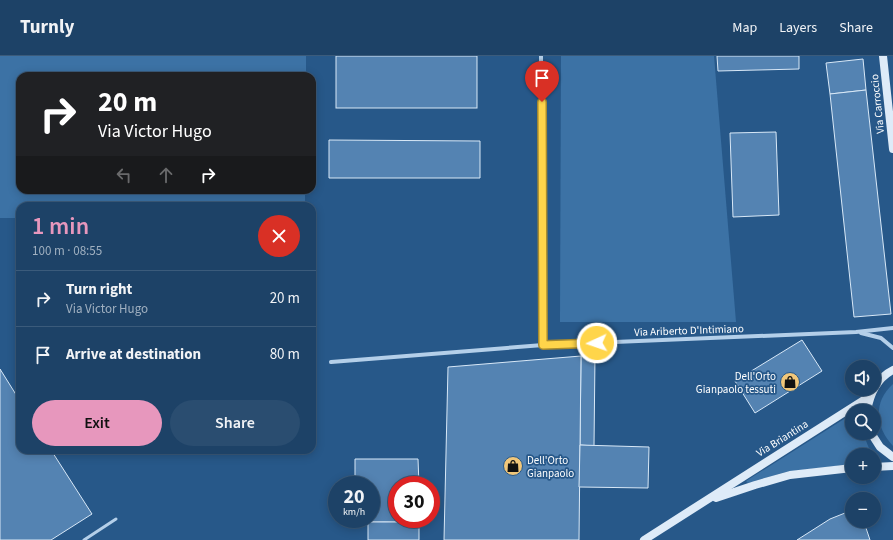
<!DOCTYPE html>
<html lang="en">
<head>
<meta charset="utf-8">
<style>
	:root { --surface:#1d4267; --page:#2a4d70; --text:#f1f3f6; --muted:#a0b0c0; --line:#3b5b7b; --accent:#e797bd }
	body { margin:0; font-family:"Source Sans 3",sans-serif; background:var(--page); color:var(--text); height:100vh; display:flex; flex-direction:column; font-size:15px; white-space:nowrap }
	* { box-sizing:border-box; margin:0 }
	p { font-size:13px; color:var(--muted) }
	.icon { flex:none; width:22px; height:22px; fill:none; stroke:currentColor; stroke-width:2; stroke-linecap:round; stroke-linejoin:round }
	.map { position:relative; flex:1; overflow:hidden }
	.sheet { position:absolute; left:16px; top:146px; width:300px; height:252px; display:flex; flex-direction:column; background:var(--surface); border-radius:12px; box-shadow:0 2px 10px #0003,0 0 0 1px var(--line) }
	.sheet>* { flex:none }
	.top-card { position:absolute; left:16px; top:16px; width:300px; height:122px; border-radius:12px; box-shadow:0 2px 10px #0003,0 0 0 1px var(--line); background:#202124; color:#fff; overflow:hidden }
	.fabs { position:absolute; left:845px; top:304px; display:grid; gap:8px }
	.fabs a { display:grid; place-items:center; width:36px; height:36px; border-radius:50%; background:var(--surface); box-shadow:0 2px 10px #0003,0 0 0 1px var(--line); font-size:20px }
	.speed { position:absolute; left:328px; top:420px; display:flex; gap:8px; font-size:20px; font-weight:700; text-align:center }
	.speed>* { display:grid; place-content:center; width:52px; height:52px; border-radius:50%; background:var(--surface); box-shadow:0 2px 10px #0003,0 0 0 1px var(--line); line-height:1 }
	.speed small { font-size:10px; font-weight:400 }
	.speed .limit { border:6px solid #d22; background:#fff; color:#111 }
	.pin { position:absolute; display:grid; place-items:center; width:34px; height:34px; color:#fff; margin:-41px -17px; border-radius:50% 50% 50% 0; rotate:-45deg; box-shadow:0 0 4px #0007 }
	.pin .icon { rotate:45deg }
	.me { position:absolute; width:44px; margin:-22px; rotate:267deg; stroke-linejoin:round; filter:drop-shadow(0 0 3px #0008) }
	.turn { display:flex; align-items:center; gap:14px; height:84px; padding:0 16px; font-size:18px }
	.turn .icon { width:52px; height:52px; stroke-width:2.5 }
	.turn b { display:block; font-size:28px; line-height:34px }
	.lanes { display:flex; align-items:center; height:38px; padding:0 16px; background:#0003; justify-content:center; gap:20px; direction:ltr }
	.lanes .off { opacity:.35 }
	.round { display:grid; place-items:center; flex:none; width:42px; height:42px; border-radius:21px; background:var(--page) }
	.headline { display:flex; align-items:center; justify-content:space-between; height:68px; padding:0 16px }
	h1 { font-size:24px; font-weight:600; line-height:30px; color:var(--accent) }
	.primary-button { display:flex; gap:8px; margin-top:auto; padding:8px 16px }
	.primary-button a { flex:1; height:46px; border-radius:24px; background:var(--accent); color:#111; font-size:16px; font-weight:600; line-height:46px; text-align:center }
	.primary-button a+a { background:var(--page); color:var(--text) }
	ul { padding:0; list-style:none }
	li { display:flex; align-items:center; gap:12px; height:56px; padding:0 16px; border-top:1px solid var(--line) }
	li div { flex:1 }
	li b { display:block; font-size:15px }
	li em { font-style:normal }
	header { display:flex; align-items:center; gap:24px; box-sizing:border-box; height:56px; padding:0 20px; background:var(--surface); border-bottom:1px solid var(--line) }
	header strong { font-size:19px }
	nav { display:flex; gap:22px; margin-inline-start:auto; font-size:14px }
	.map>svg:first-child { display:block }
	.green { fill:#3c72a5 }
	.building { fill:#5483b2; stroke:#d8e8f7 }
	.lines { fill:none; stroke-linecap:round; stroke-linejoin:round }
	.lane { stroke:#b4cfe9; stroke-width:3 }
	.street { stroke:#b4cfe9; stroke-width:4 }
	.secondary { stroke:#deebf8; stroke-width:8 }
	.route-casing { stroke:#a68a30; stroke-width:10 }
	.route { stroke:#ffd54a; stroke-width:7 }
	.labels { text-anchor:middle; stroke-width:3.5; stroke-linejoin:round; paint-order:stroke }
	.street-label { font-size:11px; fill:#fff; stroke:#275889 }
	.poi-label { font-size:11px; fill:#fff; stroke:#275889; text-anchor:end }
</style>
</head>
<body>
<header>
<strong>Turnly</strong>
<nav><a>Map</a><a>Layers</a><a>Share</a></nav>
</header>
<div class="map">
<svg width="893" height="484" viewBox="0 0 893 484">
	<rect width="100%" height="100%" fill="#275889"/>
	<g class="green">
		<polygon points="0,0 306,0 306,20 20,20 20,134 305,134 305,150 20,150 20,162 0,162"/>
		<polygon points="561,0 714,0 736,266 560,266"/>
		<path d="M893,328V390C875,371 873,346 893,328Z"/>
		<polygon points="852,358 852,377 863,377 870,395 881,406 874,406 874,399 852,399 852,408 786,416 748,427 746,425"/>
	</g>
	<g class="building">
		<rect x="336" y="0" width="141" height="52"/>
		<polygon points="717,0 799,0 799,13 718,15"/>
		<polygon points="863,3 866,34 830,38 826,7"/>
		<polygon points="866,34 891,258 854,261 830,38"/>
		<polygon points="776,76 779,159 733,161 730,77"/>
		<polygon points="329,84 480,85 480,122 329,122"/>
		<polygon points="802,284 822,315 755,357 735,325"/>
		<polygon points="595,299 594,390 580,389 581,300"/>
		<polygon points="581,300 579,484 444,484 448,311"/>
		<polygon points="0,313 20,345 20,394 51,394 92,458 51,484 0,484"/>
		<polygon points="580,389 649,391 648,432 579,431"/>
		<polygon points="355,403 418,403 419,429 397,429 397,463 419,463 419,466 356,466 356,463 371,463 371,429 355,429"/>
		<polygon points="845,457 852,459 852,465 860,465 866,472 870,484 797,484 830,463"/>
		<rect x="368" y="466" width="51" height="18"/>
	</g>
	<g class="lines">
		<polyline class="lane" points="84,484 116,463"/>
		<g class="street">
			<polyline points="541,0 543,289"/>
			<polyline points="861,277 881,282 893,292"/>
			<polyline points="331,306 543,289 856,276 893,272"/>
		</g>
		<g class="secondary">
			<polyline points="883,0 893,93"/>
			<path d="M867,355C870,338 877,322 893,314"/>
			<polyline points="871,377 880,391 893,401"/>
			<polyline points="874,411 893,410"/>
			<polyline points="716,442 755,429 790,419 852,412"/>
			<polyline points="644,484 870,340"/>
		</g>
	</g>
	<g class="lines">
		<g class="route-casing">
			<polyline id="route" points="542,46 543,289 597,287"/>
		</g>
		<use href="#route" class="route"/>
	</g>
	<defs>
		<g id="shop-disc" transform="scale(1)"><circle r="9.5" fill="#f1c77a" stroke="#275889"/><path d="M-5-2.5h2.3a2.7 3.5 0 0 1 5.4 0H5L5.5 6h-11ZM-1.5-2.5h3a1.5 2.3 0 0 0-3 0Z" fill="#111"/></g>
	</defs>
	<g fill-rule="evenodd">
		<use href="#shop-disc" x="790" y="326"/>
		<use href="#shop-disc" x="513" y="410"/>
	</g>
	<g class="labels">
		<g class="street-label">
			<text transform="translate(877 48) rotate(-96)" y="4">Via Carroccio</text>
			<text transform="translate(689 274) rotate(-2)" y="4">Via Ariberto D'Intimiano</text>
			<text transform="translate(782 382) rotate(-32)" y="4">Via Briantina</text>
		</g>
		<g class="poi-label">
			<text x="776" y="324">Dell'Orto<tspan x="776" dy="13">Gianpaolo tessuti</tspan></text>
			<text x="527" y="408" text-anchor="start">Dell'Orto<tspan x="527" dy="13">Gianpaolo</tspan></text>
		</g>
	</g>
</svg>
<div class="fabs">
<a><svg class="icon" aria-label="sound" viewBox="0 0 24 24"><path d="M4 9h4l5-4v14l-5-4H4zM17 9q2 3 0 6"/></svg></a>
<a><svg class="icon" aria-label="search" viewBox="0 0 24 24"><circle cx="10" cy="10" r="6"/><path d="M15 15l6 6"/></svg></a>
<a>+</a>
<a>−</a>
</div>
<div class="speed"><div>20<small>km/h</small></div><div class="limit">30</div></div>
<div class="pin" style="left:542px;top:46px;background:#d93025"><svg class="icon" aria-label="arrive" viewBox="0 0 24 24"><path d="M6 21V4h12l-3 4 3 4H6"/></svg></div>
<svg class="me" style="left:597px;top:287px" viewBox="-20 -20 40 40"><circle r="17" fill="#ffd54a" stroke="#fff" stroke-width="3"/><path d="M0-11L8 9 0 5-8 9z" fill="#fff"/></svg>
<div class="top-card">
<div class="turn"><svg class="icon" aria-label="right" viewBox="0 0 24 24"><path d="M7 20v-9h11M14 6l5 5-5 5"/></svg><div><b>20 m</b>Via Victor Hugo</div></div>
<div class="lanes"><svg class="icon off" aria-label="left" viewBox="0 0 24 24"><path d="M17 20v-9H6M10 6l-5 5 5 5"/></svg><svg class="icon off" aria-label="ahead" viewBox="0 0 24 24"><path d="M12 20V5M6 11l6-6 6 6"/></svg><svg class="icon" aria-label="right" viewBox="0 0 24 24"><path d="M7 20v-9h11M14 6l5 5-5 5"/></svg></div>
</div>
<section class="sheet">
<div class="headline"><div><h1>1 min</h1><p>100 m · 08:55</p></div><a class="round" style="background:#d93025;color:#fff"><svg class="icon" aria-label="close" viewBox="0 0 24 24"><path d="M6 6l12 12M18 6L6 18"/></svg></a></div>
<ul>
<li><svg class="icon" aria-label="right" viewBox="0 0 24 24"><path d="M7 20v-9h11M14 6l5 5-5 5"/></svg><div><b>Turn right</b><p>Via Victor Hugo</p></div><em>20 m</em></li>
<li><svg class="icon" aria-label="arrive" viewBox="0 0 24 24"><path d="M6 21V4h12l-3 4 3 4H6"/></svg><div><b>Arrive at destination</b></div><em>80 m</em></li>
</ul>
<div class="primary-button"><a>Exit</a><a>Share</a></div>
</section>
</div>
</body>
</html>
